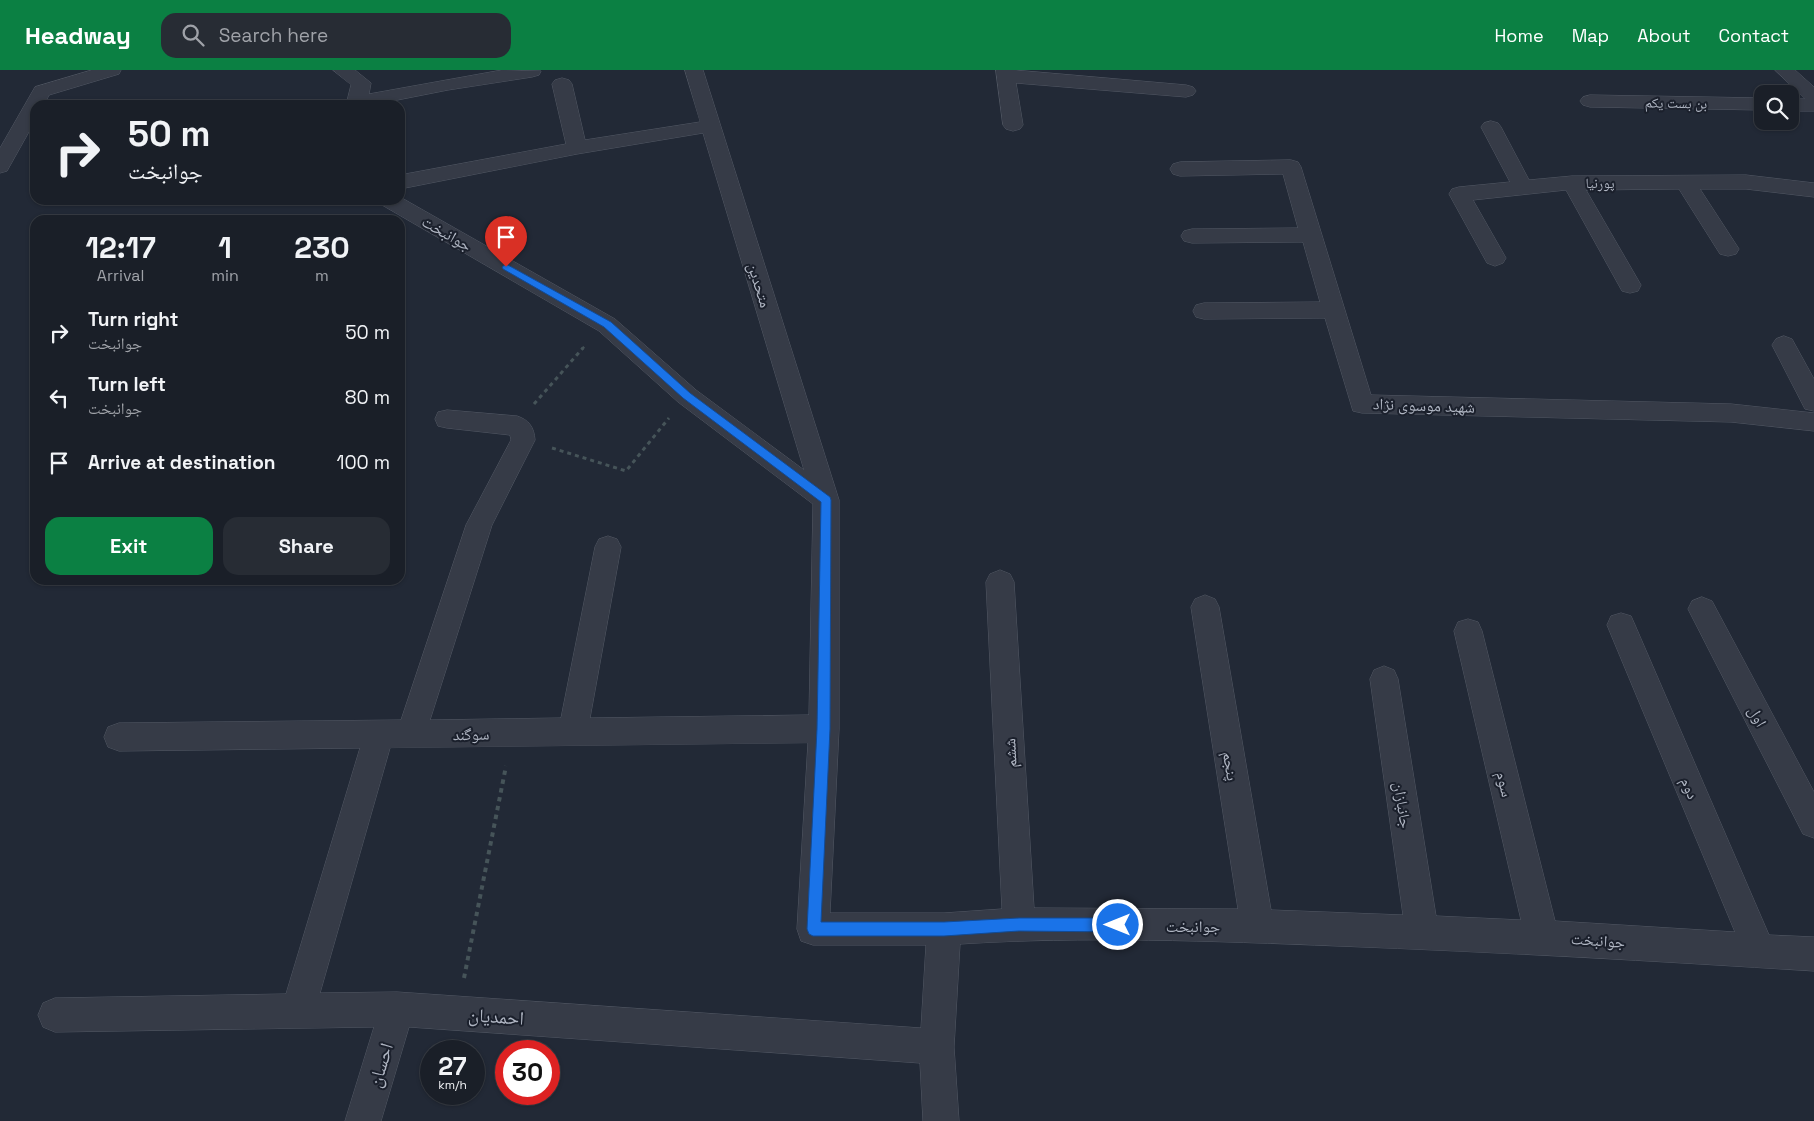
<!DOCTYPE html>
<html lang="en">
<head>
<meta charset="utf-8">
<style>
	:root { --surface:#1a1f28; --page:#272c34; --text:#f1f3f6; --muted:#9fa2a8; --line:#383d45; --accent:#0b8043 }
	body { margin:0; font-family:"Space Grotesk","Noto Naskh Arabic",sans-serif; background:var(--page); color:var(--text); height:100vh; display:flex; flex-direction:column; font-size:19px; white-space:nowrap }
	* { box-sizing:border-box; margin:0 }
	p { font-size:16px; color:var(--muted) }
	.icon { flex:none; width:28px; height:28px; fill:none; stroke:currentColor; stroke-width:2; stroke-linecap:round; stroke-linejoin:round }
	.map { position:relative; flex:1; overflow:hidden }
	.drawer { position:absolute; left:30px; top:145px; width:375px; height:370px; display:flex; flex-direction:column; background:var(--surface); border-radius:15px; box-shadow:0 1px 4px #0004,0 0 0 1px var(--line) }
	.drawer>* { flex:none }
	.guide { position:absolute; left:30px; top:30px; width:375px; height:105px; border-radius:15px; box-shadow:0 1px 4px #0004,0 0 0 1px var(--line); background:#1a1f28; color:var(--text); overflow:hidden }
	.controls { position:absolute; left:1754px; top:15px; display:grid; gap:10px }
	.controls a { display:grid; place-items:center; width:45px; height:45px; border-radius:10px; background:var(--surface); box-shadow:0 1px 4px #0004,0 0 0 1px var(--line); font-size:25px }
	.speed { position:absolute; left:420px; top:970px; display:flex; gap:10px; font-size:25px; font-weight:700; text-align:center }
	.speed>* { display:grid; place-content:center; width:65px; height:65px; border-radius:50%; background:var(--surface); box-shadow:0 1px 4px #0004,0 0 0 1px var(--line); line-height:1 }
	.speed small { font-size:12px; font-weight:400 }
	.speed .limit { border:8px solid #d22; background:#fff; color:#111 }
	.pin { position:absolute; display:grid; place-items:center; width:42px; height:42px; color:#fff; margin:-51px -21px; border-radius:50% 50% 50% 0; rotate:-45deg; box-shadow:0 0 5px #0007 }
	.pin .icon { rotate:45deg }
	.me { position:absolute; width:55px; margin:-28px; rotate:270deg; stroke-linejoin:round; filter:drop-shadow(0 0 4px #0008) }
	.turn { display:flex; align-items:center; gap:18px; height:105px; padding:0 15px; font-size:22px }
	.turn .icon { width:65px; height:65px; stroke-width:2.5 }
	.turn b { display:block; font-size:35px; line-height:42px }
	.eta { display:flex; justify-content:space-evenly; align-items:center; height:85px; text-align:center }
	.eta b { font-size:30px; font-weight:800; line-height:35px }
	.primary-button { display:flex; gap:10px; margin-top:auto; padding:10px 15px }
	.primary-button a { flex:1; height:58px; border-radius:15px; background:var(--accent); color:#fff; font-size:20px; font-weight:800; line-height:58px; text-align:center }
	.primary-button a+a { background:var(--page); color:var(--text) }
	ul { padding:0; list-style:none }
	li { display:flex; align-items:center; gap:15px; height:65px; padding:0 15px }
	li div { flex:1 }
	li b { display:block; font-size:19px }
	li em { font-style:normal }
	header { display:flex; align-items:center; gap:30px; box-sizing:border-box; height:70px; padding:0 25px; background:var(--accent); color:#fff }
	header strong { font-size:24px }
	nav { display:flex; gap:28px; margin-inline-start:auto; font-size:18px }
	.search { width:350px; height:45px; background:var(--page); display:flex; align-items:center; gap:12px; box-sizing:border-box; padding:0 18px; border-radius:15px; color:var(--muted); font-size:19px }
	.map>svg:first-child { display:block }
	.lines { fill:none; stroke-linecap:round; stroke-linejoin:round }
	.minor-casing { stroke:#535965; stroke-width:1 }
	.path-far2 { stroke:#465459; stroke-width:2.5; stroke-dasharray:3 3; stroke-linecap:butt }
	.path-far1 { stroke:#465459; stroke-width:3; stroke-dasharray:4 4; stroke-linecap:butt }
	.path { stroke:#465459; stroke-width:4; stroke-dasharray:4.5 4.5; stroke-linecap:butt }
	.minor { fill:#363b47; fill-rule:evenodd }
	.route { fill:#1a73e8; stroke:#114b97 }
	.labels { text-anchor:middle; stroke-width:4; stroke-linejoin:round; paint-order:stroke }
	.far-street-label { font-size:14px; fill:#b0b6c3; stroke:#1b202c }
	.street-label { font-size:16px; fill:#b0b6c3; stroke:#1b202c }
	.near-street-label { font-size:19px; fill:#b0b6c3; stroke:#1b202c }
</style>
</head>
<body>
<header>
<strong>Headway</strong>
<div class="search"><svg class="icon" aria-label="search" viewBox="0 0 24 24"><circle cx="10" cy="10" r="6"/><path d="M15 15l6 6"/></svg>Search here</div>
<nav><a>Home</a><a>Map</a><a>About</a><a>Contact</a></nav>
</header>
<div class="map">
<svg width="1814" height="1051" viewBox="0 0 1814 1051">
	<rect width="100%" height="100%" fill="#222936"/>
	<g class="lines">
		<g class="minor-casing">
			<g id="minor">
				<polygon points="92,0 121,0 119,4 49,25 44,35 35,35 35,51 7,101 0,103 0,78 35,17"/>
				<polygon points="333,0 355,0 371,13 369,24 502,0 541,1 539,5 532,7 448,20 372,35 346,35 351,15"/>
				<path d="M685,0H703L839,430V659L830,843H944L1002,839L986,512L990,504L1000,500L1010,504L1014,512L1034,838L1238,839L1191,537L1195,529L1205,525L1215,529L1219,537L1271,840L1403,845L1370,609L1374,600L1384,596L1394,600L1398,609L1436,846L1521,850L1454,561L1458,552L1468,549L1478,552L1482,561L1555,851L1735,862L1607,555L1611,546L1621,543L1631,546L1635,555L1769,865L1814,867V901C1655,891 1497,882 1338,876C1213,871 1084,866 960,874L954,977L959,1051H923L920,993L409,957L381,1051H345L374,957L55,962L43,957L38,945L43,933L55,928L286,924L360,678L119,681L108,677L104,667L108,657L119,653L401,650L466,455L511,370L510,365L447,358L438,356L435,349L438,342L447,340L517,346C529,350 534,357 535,370L492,455L430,650L561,648L595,477L599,469L608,466L617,469L621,477L590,648L809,645L813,434L678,332L599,261L382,135L378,130H400V127L615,249L696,320L804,400L703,63L577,84L400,119V105L566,74L552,14L555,10L562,8L569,10L572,14L585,70L700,52ZM808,673L797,859L801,871L813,875H926L921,958L397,922L320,923L390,678Z"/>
				<polygon points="996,0 1014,0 1186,15 1193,17 1196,21 1193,25 1186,27 1016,13 1023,55 1020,59 1013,61 1006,59 1003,55"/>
				<polygon points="1775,0 1795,0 1814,17 1814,41 1790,41 1790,29 1805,29"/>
				<polygon points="1590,25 1762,28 1762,40 1590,37 1583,35 1580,31 1583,27"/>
				<polygon points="1491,51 1498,53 1501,57 1529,110 1572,106 1746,105 1814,113 1814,127 1746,119 1700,119 1739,179 1736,184 1728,186 1720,184 1679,119 1586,120 1641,215 1638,221 1630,223 1622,221 1566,120 1473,130 1506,188 1503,193 1495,196 1487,193 1449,124 1452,119 1459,117 1510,112 1481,57 1484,53"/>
				<polygon points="1291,90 1298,92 1301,97 1371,325 1731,334 1814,343 1814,361 1731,352 1362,343 1353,341 1325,248 1204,249 1196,247 1193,241 1196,235 1204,233 1320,232 1303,172 1192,173 1184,171 1181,166 1184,161 1192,159 1298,158 1283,104 1180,106 1173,104 1170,99 1173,94 1180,92"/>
				<polygon points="1784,266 1792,269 1814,309 1814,341 1805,339 1772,275 1776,269"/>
				<polygon points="1702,527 1712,531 1814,722 1814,768 1803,764 1688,539 1692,531"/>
			</g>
		</g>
		<polyline class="path-far2" points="582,279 586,275"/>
		<g class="path-far1">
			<polyline points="534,334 583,278"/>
			<polyline points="552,378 626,401 669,348"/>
		</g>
		<polyline class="path" points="464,908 506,696"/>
		<use href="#minor" class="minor"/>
	</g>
	<polygon class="route" points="506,194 611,252 690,323 830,427 831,430 830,659 821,852 944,852 1019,848 1118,848 1123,850 1125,855 1123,860 1118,862 1019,861 944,866 813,866 809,864 807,859 817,659 821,432 683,328 604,257 503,199 502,197"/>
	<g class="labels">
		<g class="far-street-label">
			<text transform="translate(1676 33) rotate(1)" y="5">بن بست یکم</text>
			<text x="1600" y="118">پورنیا</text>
		</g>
		<g class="street-label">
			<text transform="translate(447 163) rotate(30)" y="6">جوانبخت</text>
			<text transform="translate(760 215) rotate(73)" y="6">متحدین</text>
			<text transform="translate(1424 335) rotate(2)" y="6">شهید موسوی نژاد</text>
			<text transform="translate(1758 646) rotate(62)" y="6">اول</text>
			<text transform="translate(471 664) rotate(-1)" y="6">سوگند</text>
			<text transform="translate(1010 683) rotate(-93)" y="6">ششم</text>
			<text transform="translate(1231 696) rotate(81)" y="6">پنجم</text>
			<text transform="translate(1505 714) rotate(76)" y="6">سوم</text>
			<text transform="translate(1690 718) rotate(67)" y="6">دوم</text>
			<text transform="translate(1403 735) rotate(81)" y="6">جانبازان</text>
			<text x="1193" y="862">جوانبخت</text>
			<text transform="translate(1598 870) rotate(4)" y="6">جوانبخت</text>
		</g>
		<g class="near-street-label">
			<text transform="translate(496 946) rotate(4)" y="7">احمدیان</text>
			<text transform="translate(380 995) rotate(-73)" y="7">احسان</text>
		</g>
	</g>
</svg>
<div class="controls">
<a><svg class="icon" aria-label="search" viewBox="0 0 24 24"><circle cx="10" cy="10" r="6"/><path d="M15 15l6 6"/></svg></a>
</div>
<div class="speed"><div>27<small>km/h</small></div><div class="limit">30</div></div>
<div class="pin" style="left:506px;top:197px;background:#d93025"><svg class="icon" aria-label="arrive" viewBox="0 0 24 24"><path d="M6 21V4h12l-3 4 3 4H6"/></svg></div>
<svg class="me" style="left:1118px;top:855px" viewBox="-20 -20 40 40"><circle r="17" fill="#1a73e8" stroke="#fff" stroke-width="3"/><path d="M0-11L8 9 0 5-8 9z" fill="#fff"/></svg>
<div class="guide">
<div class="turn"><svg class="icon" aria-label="right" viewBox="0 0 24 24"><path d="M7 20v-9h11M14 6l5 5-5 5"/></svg><div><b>50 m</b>جوانبخت</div></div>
</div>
<section class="drawer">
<div class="eta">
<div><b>12:17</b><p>Arrival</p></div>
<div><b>1</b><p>min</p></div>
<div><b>230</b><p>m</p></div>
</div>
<ul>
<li><svg class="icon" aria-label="right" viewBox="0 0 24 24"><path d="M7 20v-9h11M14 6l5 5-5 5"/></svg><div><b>Turn right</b><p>جوانبخت</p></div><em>50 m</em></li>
<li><svg class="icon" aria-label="left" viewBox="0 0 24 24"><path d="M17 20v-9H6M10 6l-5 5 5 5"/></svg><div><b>Turn left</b><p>جوانبخت</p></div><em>80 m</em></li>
<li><svg class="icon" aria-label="arrive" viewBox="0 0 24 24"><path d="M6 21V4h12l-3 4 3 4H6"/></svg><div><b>Arrive at destination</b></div><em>100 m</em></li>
</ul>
<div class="primary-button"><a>Exit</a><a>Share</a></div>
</section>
</div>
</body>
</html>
